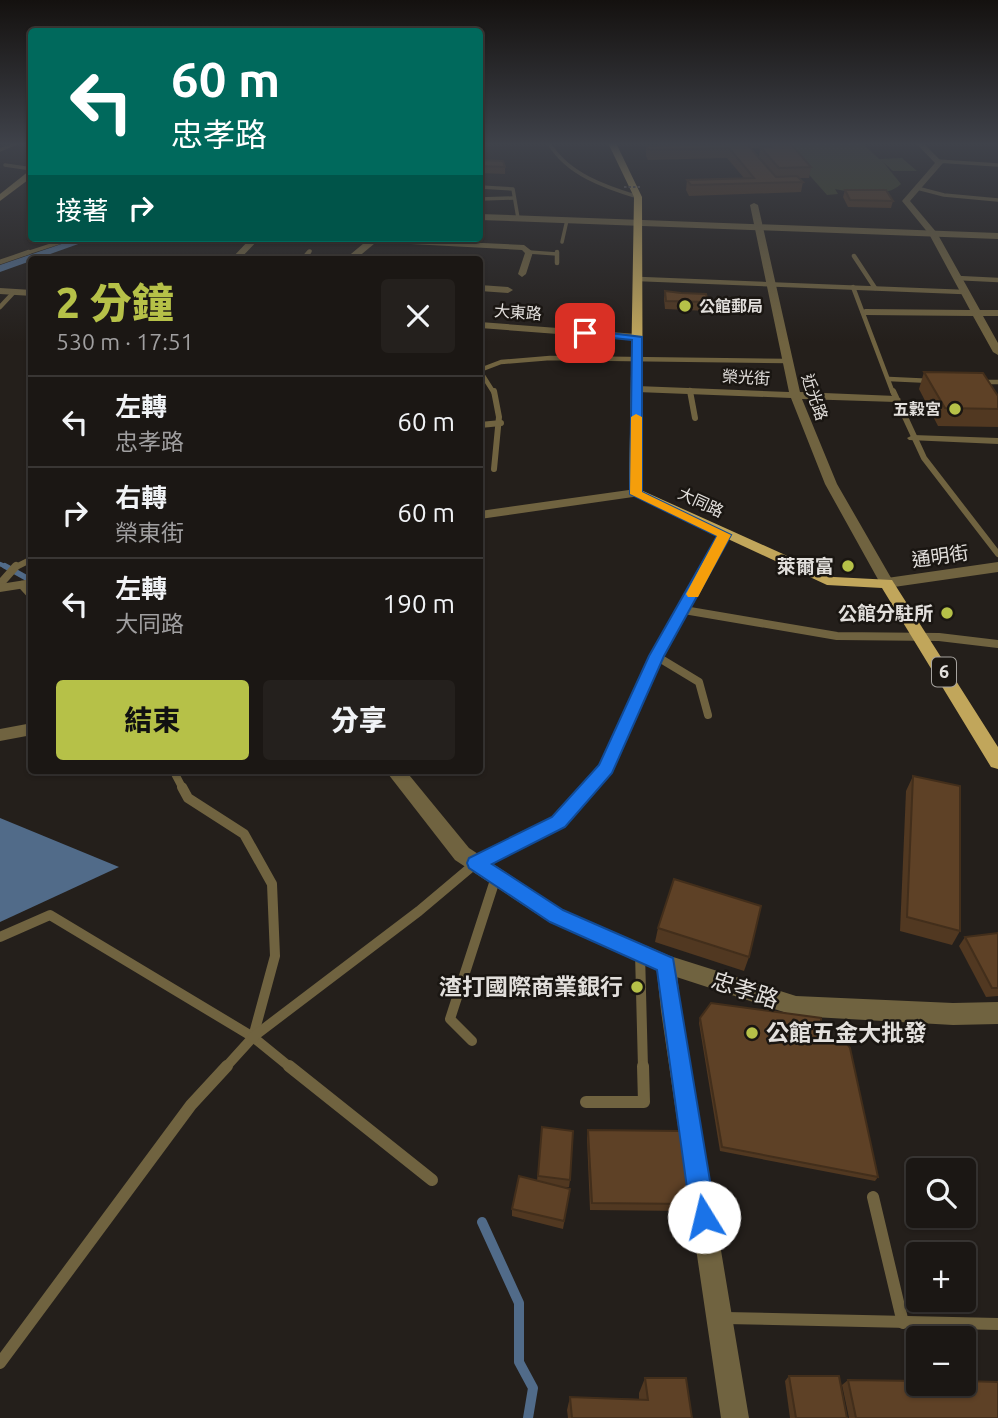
<!DOCTYPE html>
<html lang="zh-TW">
<head>
<meta charset="utf-8">
<style>
	:root { --surface:#1b1714; --page:#24201d; --text:#f1f3f6; --muted:#a09fa0; --line:#393634; --accent:#b6c148 }
	body { margin:0; font-family:Ubuntu,"Noto Sans TC",sans-serif; background:var(--page); color:var(--text); height:100vh; display:flex; flex-direction:column; font-size:26px; white-space:nowrap }
	* { box-sizing:border-box; margin:0 }
	p { font-size:23px; color:var(--muted) }
	.icon { flex:none; width:38px; height:38px; fill:none; stroke:currentColor; stroke-width:2; stroke-linecap:round; stroke-linejoin:round }
	.map { position:relative; flex:1; overflow:hidden }
	.drawer { position:absolute; left:28px; top:256px; width:455px; height:518px; display:flex; flex-direction:column; background:var(--surface); border-radius:7px; box-shadow:0 2px 5px #0004,0 0 0 2px var(--line) }
	.drawer>* { flex:none }
	.banner { position:absolute; left:28px; top:28px; width:455px; height:214px; border-radius:7px; box-shadow:0 2px 5px #0004,0 0 0 2px var(--line); background:#00695c; color:#fff; overflow:hidden }
	.fabs { position:absolute; left:906px; top:1158px; display:grid; gap:14px }
	.fabs a { display:grid; place-items:center; width:70px; height:70px; border-radius:7px; background:var(--surface); box-shadow:0 2px 5px #0004,0 0 0 2px var(--line); font-size:35px }
	.pin { position:absolute; display:grid; place-items:center; width:60px; height:60px; color:#fff; margin:-30px; border-radius:14px; box-shadow:0 4px 10px #0006 }
	.me { position:absolute; width:77px; margin:-38px; rotate:351deg; stroke-linejoin:round; filter:drop-shadow(0 0 5px #0008) }
	.turn { display:flex; align-items:center; gap:24px; height:147px; padding:0 28px; font-size:32px }
	.turn .icon { width:91px; height:91px; stroke-width:2.5 }
	.turn b { display:block; font-size:49px; line-height:60px }
	.then { display:flex; align-items:center; height:66px; padding:0 28px; background:#0003; gap:14px; font-size:26px }
	.round { display:grid; place-items:center; flex:none; width:74px; height:74px; border-radius:7px; background:var(--page) }
	.overview { display:flex; align-items:center; justify-content:space-between; height:119px; padding:0 28px }
	h1 { font-size:42px; font-weight:800; line-height:52px; color:var(--accent) }
	.cta { display:flex; gap:14px; margin-top:auto; padding:14px 28px }
	.cta a { flex:1; height:80px; border-radius:7px; background:var(--accent); color:#111; font-size:28px; font-weight:800; line-height:80px; text-align:center }
	.cta a+a { background:var(--page); color:var(--text) }
	ul { padding:0; list-style:none }
	li { display:flex; align-items:center; gap:21px; height:91px; padding:0 28px; border-top:2px solid var(--line) }
	li div { flex:1 }
	li b { display:block; font-size:26px }
	li em { font-style:normal }
	.map>svg:first-child { display:block }
	.green { fill:#424727 }
	.water { fill:#516b89 }
	.lines { fill:none; stroke-linecap:round; stroke-linejoin:round }
	.stream-far2 { stroke:#516b89; stroke-width:4.5 }
	.stream-far1 { stroke:#516b89; stroke-width:6 }
	.stream { stroke:#516b89; stroke-width:10 }
	.canal { fill:#516b89; fill-rule:evenodd }
	.service-far5 { stroke:#706340; stroke-width:3.5 }
	.service-far4 { stroke:#706340; stroke-width:4.5 }
	.service-far3 { stroke:#706340; stroke-width:6 }
	.service-far2 { stroke:#706340; stroke-width:8 }
	.service-far1 { stroke:#706340; stroke-width:10 }
	.service { stroke:#706340; stroke-width:12 }
	.minor { fill:#706340; fill-rule:evenodd }
	.tertiary { fill:#706340; fill-rule:evenodd }
	.secondary { fill:#9e8950; fill-rule:evenodd }
	.primary { fill:#c1a65b; fill-rule:evenodd }
	.path-bridge { stroke:#625e5a; stroke-width:2; stroke-dasharray:2.5 2; stroke-linecap:butt }
	.wall { fill:#513821; fill-rule:evenodd }
	.shaded-wall { fill:#422e1b }
	.building { fill:#5e4126; stroke:#422e1b; stroke-width:2 }
	.route { fill:#1a73e8; stroke:#114b97; stroke-width:2 }
	.slow { fill:#f59e0b }
	.poi-dot { fill:#b6c148; stroke:#1a1612; stroke-width:2.5 }
	.labels { text-anchor:middle; stroke-width:5; stroke-linejoin:round; paint-order:stroke }
	.far-poi-label { font-size:16px; font-weight:bold; fill:#e2dfdc; stroke:#1a1612; text-anchor:start }
	.far-street-label { font-size:16px; fill:#e2dfdc; stroke:#1a1612 }
	.shield { fill:#1a1612; stroke:#a6a39f; stroke-width:2 }
	.shield-label { font-size:18px; font-weight:bold; fill:#e2dfdc }
	.street-label { font-size:19px; fill:#e2dfdc; stroke:#1a1612 }
	.poi-label { font-size:19px; font-weight:bold; fill:#e2dfdc; stroke:#1a1612; text-anchor:end }
	.near-poi-label { font-size:23px; font-weight:bold; fill:#e2dfdc; stroke:#1a1612; text-anchor:end }
	.near-street-label { font-size:23px; fill:#e2dfdc; stroke:#1a1612 }
</style>
</head>
<body>
<div class="map">
<svg width="998" height="1418" viewBox="0 0 998 1418">
	<rect width="100%" height="100%" fill="#241f1b"/>
	<path class="green" d="M781,143H862L879,159L902,158L917,171H893L883,162L901,184C886,199 853,193 835,189L838,194L827,195Z"/>
	<polygon class="water" points="0,818 119,867 0,922"/>
	<g class="lines">
		<polyline class="stream-far2" points="0,564 9,568"/>
		<polyline class="stream-far1" points="5,566 32,581"/>
		<polyline class="stream" points="482,1222 519,1303 519,1362 533,1388 528,1418"/>
		<polygon class="canal" points="79,238 95,238 0,272 0,265"/>
		<g class="service-far5">
			<path d="M549,143C567,174 605,187 638,197"/>
			<polyline points="0,150 17,143"/>
			<polyline points="937,161 998,165"/>
			<polyline points="5,165 32,169"/>
			<polyline points="480,187 513,189 518,218"/>
			<polyline points="917,188 944,195 998,200"/>
			<polyline points="480,199 513,198"/>
			<polyline points="352,238 373,240"/>
			<polyline points="562,242 567,220"/>
			<polyline points="529,252 557,254"/>
			<polyline points="24,254 73,238"/>
			<polyline points="307,254 310,251"/>
		</g>
		<g class="service-far4">
			<polyline points="557,252 557,263"/>
			<polyline points="854,256 875,288"/>
			<polyline points="303,259 309,252"/>
			<polyline points="0,262 29,252"/>
			<polyline points="957,278 998,280"/>
			<polyline points="639,279 964,292"/>
			<polyline points="853,287 893,393"/>
			<polyline points="0,307 14,292"/>
			<polyline points="480,370 501,362 550,358 787,361"/>
			<polyline points="480,371 494,393"/>
			<polyline points="889,379 932,381"/>
			<polyline points="980,382 998,382"/>
			<polyline points="690,390 691,393"/>
		</g>
		<g class="service-far3">
			<polyline points="494,391 499,417 494,469"/>
			<polyline points="690,391 695,418"/>
			<polyline points="893,391 924,458 998,554"/>
			<polyline points="480,425 501,423"/>
			<polyline points="14,568 32,559"/>
			<polyline points="705,568 724,535"/>
		</g>
		<g class="service-far2">
			<polyline points="0,584 16,566"/>
			<polyline points="22,585 32,596"/>
			<polyline points="684,610 837,636 939,637 998,644"/>
			<polyline points="656,656 699,682 708,715"/>
			<polyline points="173,770 183,789"/>
			<polyline points="588,789 606,769 656,656 706,566"/>
		</g>
		<g class="service-far1">
			<polyline points="182,787 188,798 244,834 272,884 275,956 253,1037"/>
			<polyline points="0,937 50,915 253,1037 291,1068"/>
			<polyline points="640,953 643,1068"/>
			<polyline points="472,1041 450,1019 496,877"/>
			<polyline points="225,1068 253,1037 419,911 476,863 559,822 590,787"/>
		</g>
		<g class="service">
			<polyline points="289,1066 432,1180"/>
			<polyline points="586,1102 644,1102 643,1066"/>
			<polyline points="873,1197 903,1323"/>
			<polyline points="725,1318 998,1324"/>
			<polyline points="0,1363 191,1105 227,1066"/>
		</g>
		<g class="minor">
			<polygon points="916,143 923,143 943,163 910,201 937,233 980,310 998,310 998,316 983,316 998,343 998,355 993,352 973,316 865,315 860,312 865,309 970,310 929,234 902,201 935,163"/>
			<polygon points="754,203 758,205 800,392 896,396 901,399 896,402 802,399 837,484 894,583 892,586 887,587 880,583 825,484 791,398 637,392 632,389 637,386 789,392 750,205"/>
			<polygon points="251,238 259,239 240,259 231,259"/>
			<polygon points="371,238 524,245 533,252 526,274 522,277 518,274 525,253 522,250 373,242 369,240"/>
			<polygon points="480,285 508,287 513,290 508,293 480,291"/>
			<polygon points="913,435 998,438 998,444 909,440 907,438"/>
			<polygon points="636,489 640,490 640,496 480,519 480,511"/>
			<polygon points="32,579 32,587 0,592 0,584"/>
			<polygon points="32,723 32,735 0,741 0,729"/>
			<polygon points="666,955 673,958 676,964 681,1011 749,1418 721,1418 661,1011 656,964 659,958"/>
		</g>
		<g class="tertiary">
			<polygon points="480,214 998,233 998,239 480,220"/>
			<polygon points="370,238 381,238 356,259 345,259"/>
			<polygon points="0,288 32,290 32,296 0,294"/>
			<polygon points="480,322 637,334 642,337 637,340 480,328"/>
			<polygon points="998,562 998,572 887,588 879,583 887,578"/>
			<polygon points="385,770 405,770 469,848 563,910 670,956 796,996 953,1003 998,1002 998,1024 953,1025 796,1016 658,971 549,922 455,860"/>
		</g>
		<polygon class="secondary" points="29,171 32,171 32,177 0,201 0,194"/>
		<polygon class="primary" points="608,143 616,143 642,197 643,491 834,577 892,580 998,747 998,769 991,767 882,588 827,585 629,493 634,197"/>
		<polyline class="path-bridge" points="624,187 642,187"/>
	</g>
	<g class="wall">
		<path d="M659,143H790L811,167L809,178H799L803,182L801,192L689,196L686,190L687,180L744,178L727,158L648,160L646,156V146H660ZM750,148H760L759,157Z"/>
		<polygon points="480,160 505,167 505,174 480,173"/>
		<polygon points="845,190 893,201 891,208 848,207 843,197"/>
		<polygon points="665,291 708,302 707,311 665,309 664,299"/>
		<polygon points="924,372 998,409 998,427 938,426 919,389"/>
		<polygon points="913,776 960,931 952,945 900,931 906,791"/>
		<polygon points="658,928 749,957 744,971 655,942"/>
		<polygon points="998,933 998,996 986,997 959,946 965,937"/>
		<polygon points="700,1018 822,1038 878,1177 875,1181 720,1151 699,1023"/>
		<polygon points="542,1127 570,1180 569,1187 562,1187 570,1189 563,1229 512,1216 512,1209 537,1181"/>
		<polygon points="588,1130 690,1204 687,1211 590,1210 587,1138"/>
		<polygon points="789,1376 847,1418 790,1418 785,1381"/>
		<polygon points="645,1378 692,1418 568,1418 567,1410 570,1397 639,1399 639,1393"/>
		<polygon points="848,1380 998,1418 849,1418 842,1385"/>
	</g>
	<polygon class="shaded-wall" points="665,143 717,143 716,147 664,150"/>
	<g class="building">
		<polygon points="722,143 746,143 776,177 797,176 803,182 691,185 687,180 754,178 729,148 649,150 646,146 723,144"/>
		<polygon points="768,143 790,143 811,167 779,168 760,147 771,147"/>
		<polygon points="480,160 503,161 505,167 480,166"/>
		<polygon points="845,190 886,190 893,201 850,200"/>
		<polygon points="665,291 681,293 706,294 708,302 666,301"/>
		<polygon points="924,372 983,373 998,396 998,409 945,408"/>
		<polygon points="913,776 960,786 960,931 907,917"/>
		<polygon points="674,879 761,906 749,957 658,928"/>
		<polygon points="998,933 998,988 992,988 965,937"/>
		<polygon points="711,1003 821,1018 822,1038 844,1040 850,1048 878,1177 722,1147 700,1018"/>
		<polygon points="542,1127 573,1131 570,1180 538,1176"/>
		<polygon points="588,1130 681,1131 690,1204 592,1203"/>
		<polygon points="519,1176 570,1189 564,1221 512,1209"/>
		<polygon points="789,1376 839,1376 847,1418 796,1418"/>
		<polygon points="645,1378 686,1378 692,1418 572,1418 570,1397 648,1400"/>
		<polygon points="848,1380 919,1381 919,1384 964,1384 964,1381 998,1382 998,1418 856,1418"/>
	</g>
	<linearGradient id="sky" x2="0" y2="1"><stop stop-color="#14110f"/><stop offset="0.42" stop-color="#3f424a"/><stop offset="1" stop-color="#3f424a" stop-opacity="0"/></linearGradient>
	<rect width="998" height="342" fill="url(#sky)"/>
	<polygon class="route" points="585,330 642,337 642,492 731,535 664,656 612,773 565,827 492,864 563,910 673,958 716,1217 712,1225 704,1229 695,1225 691,1217 657,970 550,922 469,868 467,863 469,858 552,817 599,765 649,656 717,536 630,494 632,340 581,335"/>
	<polygon class="slow" points="636,414 642,417 642,492 731,535 698,597 688,597 686,594 717,536 630,494 631,417"/>
	<g class="poi-dot">
		<circle cx="685" cy="306" r="7"/>
		<circle cx="955" cy="409" r="7"/>
		<circle cx="848" cy="566" r="7"/>
		<circle cx="947" cy="613" r="7"/>
		<circle cx="637" cy="987" r="7"/>
		<circle cx="752" cy="1033" r="7"/>
	</g>
	<g class="labels">
		<g class="far-poi-label">
			<text x="699" y="312">公館郵局</text>
			<text x="941" y="415" text-anchor="end">五穀宮</text>
		</g>
		<g class="far-street-label">
			<text transform="translate(518 312) rotate(4)" y="6">大東路</text>
			<text transform="translate(746 377) rotate(3)" y="6">榮光街</text>
			<text transform="translate(815 397) rotate(71)" y="6">近光路</text>
			<text transform="translate(701 502) rotate(25)" y="6">大同路</text>
		</g>
		<rect class="shield" x="932" y="657.5" width="24" height="29" rx="5"/>
		<g class="shield-label">
			<text x="944" y="678">6</text>
		</g>
		<g class="street-label">
			<text transform="translate(940 556) rotate(-8)" y="7">通明街</text>
		</g>
		<g class="poi-label">
			<text x="834" y="573">萊爾富</text>
			<text x="933" y="620">公館分駐所</text>
		</g>
		<g class="near-poi-label">
			<text x="623" y="995">渣打國際商業銀行</text>
			<text x="766" y="1041" text-anchor="start">公館五金大批發</text>
		</g>
		<g class="near-street-label">
			<text transform="translate(745 990) rotate(18)" y="8">忠孝路</text>
		</g>
	</g>
</svg>
<div class="fabs">
<a><svg class="icon" aria-label="search" viewBox="0 0 24 24"><circle cx="10" cy="10" r="6"/><path d="M15 15l6 6"/></svg></a>
<a>+</a>
<a>−</a>
</div>
<div class="pin" style="left:585px;top:333px;background:#d93025"><svg class="icon" aria-label="arrive" viewBox="0 0 24 24"><path d="M6 21V4h12l-3 4 3 4H6"/></svg></div>
<svg class="me" style="left:704px;top:1217px" viewBox="-20 -20 40 40"><circle r="19" fill="#fff"/><path d="M0-13L10 11 0 6-10 11z" fill="#1a73e8"/></svg>
<div class="banner">
<div class="turn"><svg class="icon" aria-label="left" viewBox="0 0 24 24"><path d="M17 20v-9H6M10 6l-5 5 5 5"/></svg><div><b>60 m</b>忠孝路</div></div>
<div class="then">接著<svg class="icon" aria-label="right" viewBox="0 0 24 24"><path d="M7 20v-9h11M14 6l5 5-5 5"/></svg></div>
</div>
<section class="drawer">
<div class="overview"><div><h1>2 分鐘</h1><p>530 m · 17:51</p></div><a class="round"><svg class="icon" aria-label="close" viewBox="0 0 24 24"><path d="M6 6l12 12M18 6L6 18"/></svg></a></div>
<ul>
<li><svg class="icon" aria-label="left" viewBox="0 0 24 24"><path d="M17 20v-9H6M10 6l-5 5 5 5"/></svg><div><b>左轉</b><p>忠孝路</p></div><em>60 m</em></li>
<li><svg class="icon" aria-label="right" viewBox="0 0 24 24"><path d="M7 20v-9h11M14 6l5 5-5 5"/></svg><div><b>右轉</b><p>榮東街</p></div><em>60 m</em></li>
<li><svg class="icon" aria-label="left" viewBox="0 0 24 24"><path d="M17 20v-9H6M10 6l-5 5 5 5"/></svg><div><b>左轉</b><p>大同路</p></div><em>190 m</em></li>
</ul>
<div class="cta"><a>結束</a><a>分享</a></div>
</section>
</div>
</body>
</html>
